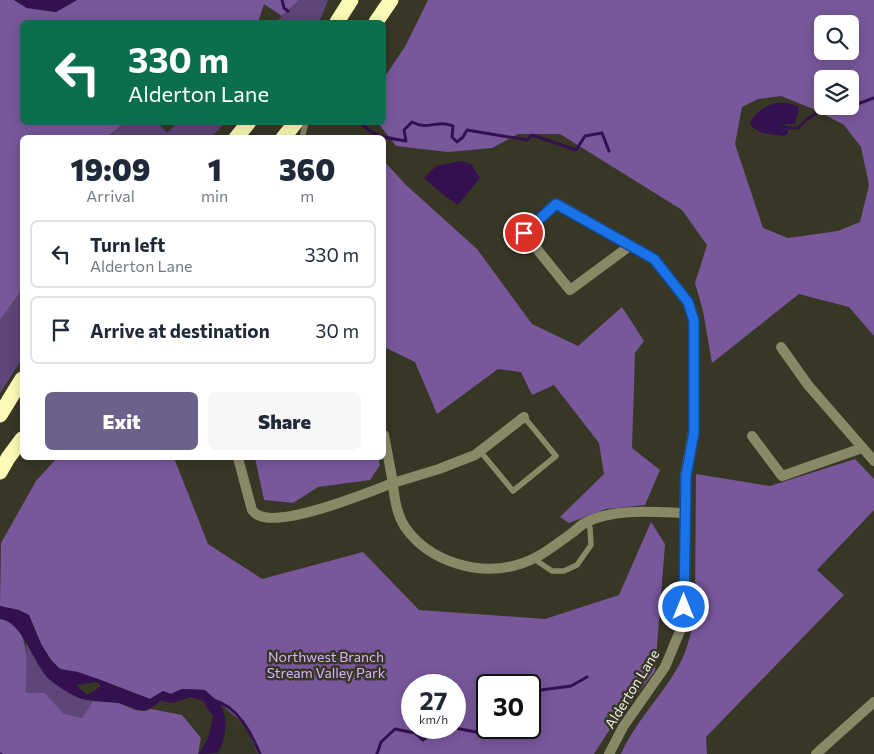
<!DOCTYPE html>
<html lang="en">
<head>
<meta charset="utf-8">
<style>
	:root { --surface:#fff; --page:#f6f6f7; --text:#1f2937; --muted:#747a83; --line:#e0e1e3; --accent:#6b618a }
	body { margin:0; font-family:Commissioner,sans-serif; background:var(--page); color:var(--text); height:100vh; display:flex; flex-direction:column; font-size:19px; white-space:nowrap }
	* { box-sizing:border-box; margin:0 }
	p { font-size:16px; color:var(--muted) }
	.icon { flex:none; width:28px; height:28px; fill:none; stroke:currentColor; stroke-width:2; stroke-linecap:round; stroke-linejoin:round }
	.map { position:relative; flex:1; overflow:hidden }
	.sheet { position:absolute; left:20px; top:135px; width:366px; height:325px; display:flex; flex-direction:column; background:var(--surface); border-radius:8px; box-shadow:0 2px 12px #0003 }
	.sheet>* { flex:none }
	.banner { position:absolute; left:20px; top:20px; width:366px; height:105px; border-radius:8px; box-shadow:0 2px 12px #0003; background:#0b6e4f; color:#fff; overflow:hidden }
	.tools { position:absolute; left:814px; top:15px; display:grid; gap:10px }
	.tools a { display:grid; place-items:center; width:45px; height:45px; border-radius:8px; background:var(--surface); box-shadow:0 2px 12px #0003; font-size:25px }
	.speed { position:absolute; left:401px; top:674px; display:flex; gap:10px; font-size:25px; font-weight:700; text-align:center }
	.speed>* { display:grid; place-content:center; width:65px; height:65px; border-radius:50%; background:var(--surface); box-shadow:0 2px 12px #0003; line-height:1 }
	.speed small { font-size:12px; font-weight:400 }
	.speed .limit { border:2px solid #111; border-radius:8px; background:#fff; color:#111 }
	.pin { position:absolute; display:grid; place-items:center; width:42px; height:42px; color:#fff; margin:-21px; border:2px solid #fff; border-radius:50%; box-shadow:0 1px 5px #0007 }
	.me { position:absolute; width:55px; margin:-28px; rotate:0deg; stroke-linejoin:round; filter:drop-shadow(0 0 4px #0008) }
	.turn { display:flex; align-items:center; gap:18px; height:105px; padding:0 25px; font-size:22px }
	.turn .icon { width:65px; height:65px; stroke-width:2.5 }
	.turn b { display:block; font-size:35px; line-height:42px }
	.eta { display:flex; justify-content:space-evenly; align-items:center; height:85px; text-align:center }
	.eta b { font-size:30px; font-weight:800; line-height:35px }
	.primary-button { display:flex; gap:10px; margin-top:auto; padding:10px 25px }
	.primary-button a { flex:1; height:58px; border-radius:8px; background:var(--accent); color:#fff; font-size:20px; font-weight:800; line-height:58px; text-align:center }
	.primary-button a+a { background:var(--page); color:var(--text) }
	ul { padding:0; list-style:none }
	li { display:flex; align-items:center; gap:15px; height:68px; margin:0 10px 8px; padding:0 15px; border:2px solid var(--line); border-radius:8px }
	li div { flex:1 }
	li b { display:block; font-size:19px }
	li em { font-style:normal }
	.map>svg:first-child { display:block }
	.green { fill:#5e457a }
	.forest { fill:#78589b; fill-rule:evenodd }
	.water { fill:#33114f; fill-rule:evenodd }
	.lines { fill:none; stroke-linecap:round; stroke-linejoin:round }
	.stream { stroke:#33114f; stroke-width:3 }
	.lane { stroke:#8a8967; stroke-width:5.5 }
	.street { stroke:#8a8967; stroke-width:10 }
	.highway { stroke:#fdfbb6; stroke-width:15 }
	.route-casing { stroke:#114b97; stroke-width:12 }
	.route { stroke:#1a73e8; stroke-width:9 }
	.labels { text-anchor:middle; stroke-width:5; stroke-linejoin:round; paint-order:stroke }
	.park-label { font-size:14px; fill:#d6b3ff; stroke:#383726 }
	.street-label { font-size:14px; fill:#eeeee3; stroke:#383726 }
</style>
</head>
<body>
<div class="map">
<svg width="874" height="754" viewBox="0 0 874 754">
	<rect width="100%" height="100%" fill="#383726"/>
	<g class="green">
		<polygon points="299,0 328,0 321,18 317,22 276,22"/>
		<polygon points="125,123 158,123 167,133 177,123 225,123 211,137 107,138"/>
		<polygon points="22,290 22,359 0,393 0,320"/>
		<polygon points="26,643 48,678 81,699 93,701 82,718 63,713 45,693 26,693"/>
	</g>
	<g class="forest">
		<polygon points="0,0 14,0 27,8 56,12 77,0 299,0 282,16 264,4 258,22 22,22 22,122 125,123 107,137 22,138 22,290 0,320"/>
		<path d="M428,0H874V336L849,307L799,294L712,363L703,311L695,283L707,245L682,210L560,134H518L492,148L448,152L396,146L378,123L384,122V78L406,45ZM822,24H850V51H822ZM822,79H850V106H822ZM781,96L816,110L844,125L861,147L869,185L860,222L838,231L788,238L763,228L735,144L742,107L758,99Z"/>
		<polygon points="384,161 406,185 477,249 532,324 578,346 622,307 644,341 635,353 632,448 660,470 645,505 606,509 569,523 560,517 604,474 599,443 554,385 532,395 521,372 498,369 437,414 415,362 384,347"/>
		<path d="M60,458H174L208,544L262,579L363,552L419,610L545,619L619,595L651,522L665,544L655,671L608,732L594,754H258L245,725L205,690L182,689L171,694L163,691L150,699L98,679L60,669L51,660L41,644L29,615L0,606L1,543L36,481L56,459ZM412,685H455V728H412ZM488,685H530V728H488Z"/>
		<polygon points="255,458 378,458 380,465 370,480 318,487 293,503 264,500"/>
		<path d="M855,459L874,479V510L817,570L844,595L706,737L707,754H621C635,722 661,697 678,667C689,648 693,626 695,605L696,474L770,486Z"/>
		<path d="M0,619C33,623 26,669 26,693H45L63,713L82,718L93,701L119,703L135,710L145,711L151,709L182,715L201,738L198,754H0Z"/>
	</g>
	<g class="water">
		<polygon points="14,0 77,0 56,12 27,8"/>
		<path d="M775,103H788L798,106L799,109L795,124H780L781,127L788,130V134L784,136C772,134 758,135 750,124C753,113 765,107 775,103Z"/>
		<polygon points="462,161 471,164 480,178 458,205 442,194 424,178 436,166"/>
		<path d="M0,606L19,610L29,615L41,644L51,660L60,669L78,672L98,679L150,699L163,691L171,694L182,689L205,690C209,695 216,699 220,704C229,718 226,739 218,753L199,754L208,738L213,717L203,701L191,697L173,703L160,701C140,718 140,708 118,703C107,701 95,702 84,699C73,697 59,687 50,680C33,665 24,622 0,619ZM96,682L101,686L90,694H86L76,685Z"/>
	</g>
	<g class="lines">
		<g class="stream">
			<polyline points="282,0 284,8 288,11"/>
			<polyline points="839,108 849,107 874,98"/>
			<path d="M361,123C373,137 389,138 406,141L404,130L412,122C429,131 436,119 453,126L452,137L457,142L463,137L467,130L527,140L532,135L576,150L585,136L602,133L609,151"/>
			<polyline points="780,124 787,128 798,128 807,119 827,107"/>
			<polyline points="530,699 533,691 571,686 587,677"/>
			<path d="M213,700C238,706 251,733 260,754"/>
			<polyline points="455,728 481,733 490,728"/>
			<polyline points="0,754 1,754"/>
			<polyline points="377,754 381,742 395,729 415,733 423,740 430,735 429,728"/>
		</g>
		<g class="lane">
			<polyline points="302,138 306,122"/>
			<polyline points="480,451 513,491 556,456 524,417"/>
			<polyline points="534,559 552,571 564,571 577,565 591,545 590,528 587,522"/>
		</g>
		<g class="street">
			<polyline points="781,347 808,385 874,461"/>
			<path d="M524,417L475,455L439,469L393,483C394,497 397,515 405,527C429,562 480,577 520,564C540,558 555,545 572,533C577,529 582,524 587,522C614,508 655,512 685,513"/>
			<polyline points="752,436 782,476 862,448"/>
			<path d="M238,458L252,510C254,512 255,514 258,515C282,528 367,493 393,483L384,435"/>
			<polyline points="609,754 623,727 665,667 680,631 684,607 685,476 693,432 694,321 688,302 654,259 569,210 557,204 524,233 570,290 631,245"/>
			<polyline points="816,754 874,702"/>
		</g>
		<g class="highway">
			<polyline points="337,22 351,0"/>
			<polyline points="376,22 391,0"/>
			<polyline points="236,138 249,122"/>
			<polyline points="283,138 296,122"/>
			<polyline points="0,415 22,379"/>
			<polyline points="0,472 8,458 22,439"/>
		</g>
	</g>
	<g class="lines">
		<g class="route-casing">
			<polyline id="route" points="524,233 556,204 654,259 688,302 694,321 694,432 686,476 684,607"/>
		</g>
		<use href="#route" class="route"/>
	</g>
	<g class="labels">
		<g class="park-label">
			<text x="326" y="662">Northwest Branch<tspan x="326" dy="16">Stream Valley Park</tspan></text>
		</g>
		<g class="street-label">
			<text transform="translate(632 689) rotate(-58)" y="5">Alderton Lane</text>
		</g>
	</g>
</svg>
<div class="tools">
<a><svg class="icon" aria-label="search" viewBox="0 0 24 24"><circle cx="10" cy="10" r="6"/><path d="M15 15l6 6"/></svg></a>
<a><svg class="icon" aria-label="layers" viewBox="0 0 24 24"><path d="M12 4l9 5-9 5-9-5zM3 14l9 5 9-5"/></svg></a>
</div>
<div class="speed"><div>27<small>km/h</small></div><div class="limit">30</div></div>
<div class="pin" style="left:524px;top:233px;background:#d93025"><svg class="icon" aria-label="arrive" viewBox="0 0 24 24"><path d="M6 21V4h12l-3 4 3 4H6"/></svg></div>
<svg class="me" style="left:684px;top:607px" viewBox="-20 -20 40 40"><circle r="17" fill="#1a73e8" stroke="#fff" stroke-width="3"/><path d="M0-11L8 9 0 5-8 9z" fill="#fff"/></svg>
<div class="banner">
<div class="turn"><svg class="icon" aria-label="left" viewBox="0 0 24 24"><path d="M17 20v-9H6M10 6l-5 5 5 5"/></svg><div><b>330 m</b>Alderton Lane</div></div>
</div>
<section class="sheet">
<div class="eta">
<div><b>19:09</b><p>Arrival</p></div>
<div><b>1</b><p>min</p></div>
<div><b>360</b><p>m</p></div>
</div>
<ul>
<li><svg class="icon" aria-label="left" viewBox="0 0 24 24"><path d="M17 20v-9H6M10 6l-5 5 5 5"/></svg><div><b>Turn left</b><p>Alderton Lane</p></div><em>330 m</em></li>
<li><svg class="icon" aria-label="arrive" viewBox="0 0 24 24"><path d="M6 21V4h12l-3 4 3 4H6"/></svg><div><b>Arrive at destination</b></div><em>30 m</em></li>
</ul>
<div class="primary-button"><a>Exit</a><a>Share</a></div>
</section>
</div>
</body>
</html>
